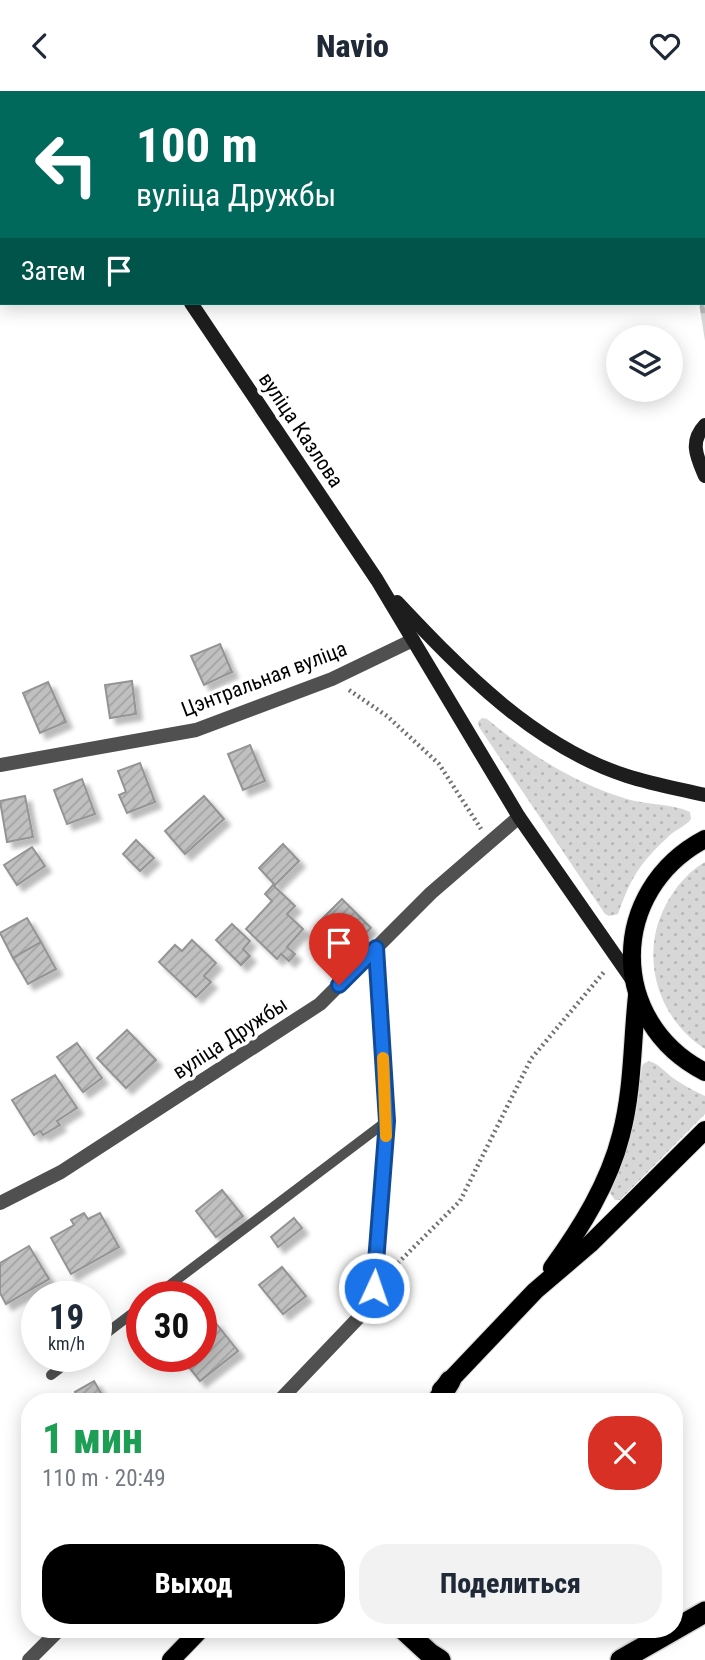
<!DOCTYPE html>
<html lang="ru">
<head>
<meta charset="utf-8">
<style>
	:root { --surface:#fff; --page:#f2f2f3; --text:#1f2937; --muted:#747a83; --accent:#000 }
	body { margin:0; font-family:"Roboto Condensed",sans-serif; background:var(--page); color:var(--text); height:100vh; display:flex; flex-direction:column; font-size:26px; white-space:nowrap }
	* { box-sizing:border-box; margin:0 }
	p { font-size:23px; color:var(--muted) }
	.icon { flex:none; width:38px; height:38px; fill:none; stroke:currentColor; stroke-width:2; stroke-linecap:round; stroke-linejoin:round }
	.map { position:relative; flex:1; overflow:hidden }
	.panel { position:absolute; left:21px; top:1302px; width:662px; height:245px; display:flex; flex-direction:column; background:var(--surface); border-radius:28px; box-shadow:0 4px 18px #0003 }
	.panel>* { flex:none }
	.hud { position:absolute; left:0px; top:0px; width:705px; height:214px; box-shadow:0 4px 18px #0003; background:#00695c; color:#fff; overflow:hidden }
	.fabs { position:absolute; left:606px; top:234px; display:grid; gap:14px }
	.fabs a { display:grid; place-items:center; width:77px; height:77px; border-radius:50%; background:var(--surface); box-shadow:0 4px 18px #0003; font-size:35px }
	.speed { position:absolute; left:21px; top:1190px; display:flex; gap:14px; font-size:35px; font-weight:700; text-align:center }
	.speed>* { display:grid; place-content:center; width:91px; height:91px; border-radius:50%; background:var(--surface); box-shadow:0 4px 18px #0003; line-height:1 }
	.speed small { font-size:18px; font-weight:400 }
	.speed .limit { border:10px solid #d22; background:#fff; color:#111 }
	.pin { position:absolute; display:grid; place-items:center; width:60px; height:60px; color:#fff; margin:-72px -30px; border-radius:50% 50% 50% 0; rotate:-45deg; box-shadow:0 0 7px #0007 }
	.pin .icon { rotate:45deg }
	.me { position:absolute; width:77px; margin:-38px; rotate:3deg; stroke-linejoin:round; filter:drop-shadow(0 0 5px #0008) }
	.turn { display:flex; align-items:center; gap:24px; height:147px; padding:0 21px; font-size:32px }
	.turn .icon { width:91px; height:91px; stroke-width:2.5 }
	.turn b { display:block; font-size:49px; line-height:60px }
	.then { display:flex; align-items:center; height:66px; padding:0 21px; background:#0003; gap:14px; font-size:26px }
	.round { display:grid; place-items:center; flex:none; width:74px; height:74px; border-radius:28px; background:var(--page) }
	.overview { display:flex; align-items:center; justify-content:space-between; height:119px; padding:0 21px }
	h1 { font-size:42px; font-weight:800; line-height:52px; color:#1e9e55 }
	.cta { display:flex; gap:14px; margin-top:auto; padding:14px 21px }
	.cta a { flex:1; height:80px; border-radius:28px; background:var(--accent); color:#fff; font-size:28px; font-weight:800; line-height:80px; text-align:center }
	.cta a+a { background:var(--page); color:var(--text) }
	header { display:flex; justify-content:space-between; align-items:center; height:91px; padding:0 21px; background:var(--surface); font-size:32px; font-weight:800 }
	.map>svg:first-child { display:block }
	.grass { fill:url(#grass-dots) }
	.forest { fill:url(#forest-firs) }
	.building { fill:url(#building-hatch); stroke:#949494; stroke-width:2; filter:url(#shadow) }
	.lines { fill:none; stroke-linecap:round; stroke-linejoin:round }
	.primary-casing { stroke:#dbdbdb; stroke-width:20 }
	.highway-casing { stroke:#dbdbdb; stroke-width:24 }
	.path { stroke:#727272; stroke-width:4.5; stroke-dasharray:2 3.5; stroke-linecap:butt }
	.lane { stroke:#505050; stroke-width:10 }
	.street { stroke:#505050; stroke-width:14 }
	.secondary { stroke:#1d1d1d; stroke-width:14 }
	.primary { stroke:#000; stroke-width:18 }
	.highway { stroke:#000; stroke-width:21 }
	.route-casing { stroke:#114b97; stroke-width:18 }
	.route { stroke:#1a73e8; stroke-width:12 }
	.slow { stroke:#f59e0b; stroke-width:12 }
	.labels { text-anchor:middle; stroke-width:7; stroke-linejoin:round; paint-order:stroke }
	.street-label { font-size:21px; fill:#000; stroke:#fff }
</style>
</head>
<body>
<header><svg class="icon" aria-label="back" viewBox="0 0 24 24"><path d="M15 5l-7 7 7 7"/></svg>Navio<svg class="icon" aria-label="heart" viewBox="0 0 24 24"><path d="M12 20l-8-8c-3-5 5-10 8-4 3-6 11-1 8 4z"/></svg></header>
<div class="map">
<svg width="705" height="1569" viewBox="0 0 705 1569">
	<defs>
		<pattern id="grass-dots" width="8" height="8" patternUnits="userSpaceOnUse" patternTransform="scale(1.75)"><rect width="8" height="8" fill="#d7d7d7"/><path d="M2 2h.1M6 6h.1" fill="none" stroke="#b7b7b7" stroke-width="1.8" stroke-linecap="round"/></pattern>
		<pattern id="forest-firs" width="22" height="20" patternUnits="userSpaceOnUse" patternTransform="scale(1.75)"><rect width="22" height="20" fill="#d7d7d7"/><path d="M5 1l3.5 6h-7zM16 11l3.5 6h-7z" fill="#b7b7b7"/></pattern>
		<pattern id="building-hatch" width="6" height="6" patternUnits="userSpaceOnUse" patternTransform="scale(1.75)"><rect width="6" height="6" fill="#c0c0c0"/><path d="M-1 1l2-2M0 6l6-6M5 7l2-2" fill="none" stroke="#a3a3a3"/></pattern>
		<filter id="shadow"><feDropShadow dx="6" dy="6" stdDeviation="2" flood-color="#0004"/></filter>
	</defs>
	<rect width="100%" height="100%" fill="#fff"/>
	<g class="grass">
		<path d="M482,627L487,628C529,663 574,692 627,708C647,714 670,712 690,721L691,728C685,736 676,738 669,745C640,772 631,786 618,823L609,825L605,823L479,636L478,631Z"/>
		<path d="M705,771V958C654,925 637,857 671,805C679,792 691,779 705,771Z"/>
		<path d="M649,970C659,973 665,981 673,987C683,994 694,1000 705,1005V1023L620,1109H615L610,1102C622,1071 632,1039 638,1006C640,995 640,983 643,973Z"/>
	</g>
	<polygon class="forest" points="615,0 705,0 705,250 699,212 704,212 704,2"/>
	<g class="building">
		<polygon points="220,553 232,581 204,594 191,565"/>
		<polygon points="132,590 136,623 110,627 105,594"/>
		<polygon points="48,591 66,631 40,642 23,602"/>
		<polygon points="250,654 265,690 243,699 228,663"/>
		<polygon points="140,672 155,711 127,722 119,704 126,701 118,680"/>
		<polygon points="82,688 95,723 67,733 54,699"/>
		<polygon points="25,705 33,746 7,751 0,710"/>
		<polygon points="204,705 224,728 185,763 165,740"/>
		<polygon points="136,749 154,767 140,780 123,763"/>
		<polygon points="283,753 299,770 275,794 259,777"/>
		<polygon points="32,756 45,775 17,794 4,774"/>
		<polygon points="273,794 295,815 287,823 303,838 287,856 295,863 289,870 281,863 277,868 246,838 272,810 265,803"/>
		<polygon points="342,808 371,837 347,860 319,831"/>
		<polygon points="27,827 41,851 13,867 0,842"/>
		<polygon points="232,833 250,850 243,858 250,865 241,874 216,849"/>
		<polygon points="192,849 216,872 204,885 211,891 196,906 159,871 175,854 182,860"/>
		<polygon points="41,851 56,878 28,893 13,867"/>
		<polygon points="127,939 156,969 126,997 97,967"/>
		<polygon points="77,952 102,987 83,1001 57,966"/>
		<polygon points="55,984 77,1017 57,1030 60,1034 43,1044 40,1040 34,1044 12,1009"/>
		<polygon points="222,1099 243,1125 216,1146 196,1120"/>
		<polygon points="84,1122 88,1128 100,1122 119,1156 71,1183 51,1147 74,1134 71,1129"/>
		<polygon points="294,1127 302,1137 278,1156 271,1146"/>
		<polygon points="29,1155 49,1188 6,1213 0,1202 0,1172"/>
		<polygon points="282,1176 306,1205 283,1223 259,1194"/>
		<polygon points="215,1231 238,1260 200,1290 180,1265 201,1265 201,1242"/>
		<polygon points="94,1290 106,1311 80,1311 75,1301"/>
	</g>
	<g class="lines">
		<g class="primary-casing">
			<g id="primary">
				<path d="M705,748C608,799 607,931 705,981"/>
				<path d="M552,1177C581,1137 609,1092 621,1044C633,999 632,951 637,905"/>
				<polyline points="441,1299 535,1200 590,1153 705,1039"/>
				<polyline points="171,1569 201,1538"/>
			</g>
		</g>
		<g class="highway-casing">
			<g id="highway">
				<polyline points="437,1311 450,1290"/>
				<polyline points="403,1538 429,1562 440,1569"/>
				<polyline points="621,1569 705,1521"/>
			</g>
		</g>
		<g class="path">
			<polyline points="349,599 387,625 439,673 481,738"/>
			<polyline points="394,1176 460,1110 531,968 604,881"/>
		</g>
		<g class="lane">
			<polyline points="0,175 2,174"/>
			<polyline points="154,1206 387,1030"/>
			<polyline points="96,1250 142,1215"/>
			<polyline points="51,1284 76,1265"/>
		</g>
		<g class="street">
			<polyline points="0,674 196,639 332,588 413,549"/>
			<polyline points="0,1112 61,1081 320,913 431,802 519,726"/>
			<polyline points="278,1311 363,1222 374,1197 387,1030 377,857"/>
			<polyline points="29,1569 60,1538"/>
		</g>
		<g class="secondary">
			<polyline points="49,0 51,2"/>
			<polyline points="191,212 377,489 519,726 633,890"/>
			<path d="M705,334C689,351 697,366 705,385"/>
			<path d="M397,511C462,580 534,655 627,685C652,693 679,698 705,704"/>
		</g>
		<use href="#primary" class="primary"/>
		<use href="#highway" class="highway"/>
	</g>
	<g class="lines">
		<g class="route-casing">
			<polyline id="route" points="339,894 376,857 387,1030 374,1197"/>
		</g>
		<use href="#route" class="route"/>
		<polyline class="slow" points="383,967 386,1045"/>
	</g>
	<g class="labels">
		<g class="street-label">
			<text transform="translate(301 339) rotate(56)" y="7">вуліца Казлова</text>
			<text transform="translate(264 588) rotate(-21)" y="7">Цэнтральная вуліца</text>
			<text transform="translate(230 947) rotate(-33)" y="7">вуліца Дружбы</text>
		</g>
	</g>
</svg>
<div class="fabs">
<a><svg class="icon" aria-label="layers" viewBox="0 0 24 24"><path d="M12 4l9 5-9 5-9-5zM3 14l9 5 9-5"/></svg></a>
</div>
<div class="speed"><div>19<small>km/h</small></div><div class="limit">30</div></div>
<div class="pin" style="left:339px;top:894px;background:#d93025"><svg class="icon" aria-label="arrive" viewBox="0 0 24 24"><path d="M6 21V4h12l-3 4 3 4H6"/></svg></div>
<svg class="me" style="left:374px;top:1197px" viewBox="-20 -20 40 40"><circle r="17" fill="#1a73e8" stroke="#fff" stroke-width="3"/><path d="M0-11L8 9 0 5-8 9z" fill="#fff"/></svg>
<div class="hud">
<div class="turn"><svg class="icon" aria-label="left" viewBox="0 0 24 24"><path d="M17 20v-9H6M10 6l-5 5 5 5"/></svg><div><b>100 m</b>вуліца Дружбы</div></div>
<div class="then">Затем<svg class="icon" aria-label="arrive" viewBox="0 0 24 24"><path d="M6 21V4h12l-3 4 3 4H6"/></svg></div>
</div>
<section class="panel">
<div class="overview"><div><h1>1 мин</h1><p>110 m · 20:49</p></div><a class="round" style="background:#d93025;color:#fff"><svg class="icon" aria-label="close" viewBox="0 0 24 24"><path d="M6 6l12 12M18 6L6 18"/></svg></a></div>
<div class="cta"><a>Выход</a><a>Поделиться</a></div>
</section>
</div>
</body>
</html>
